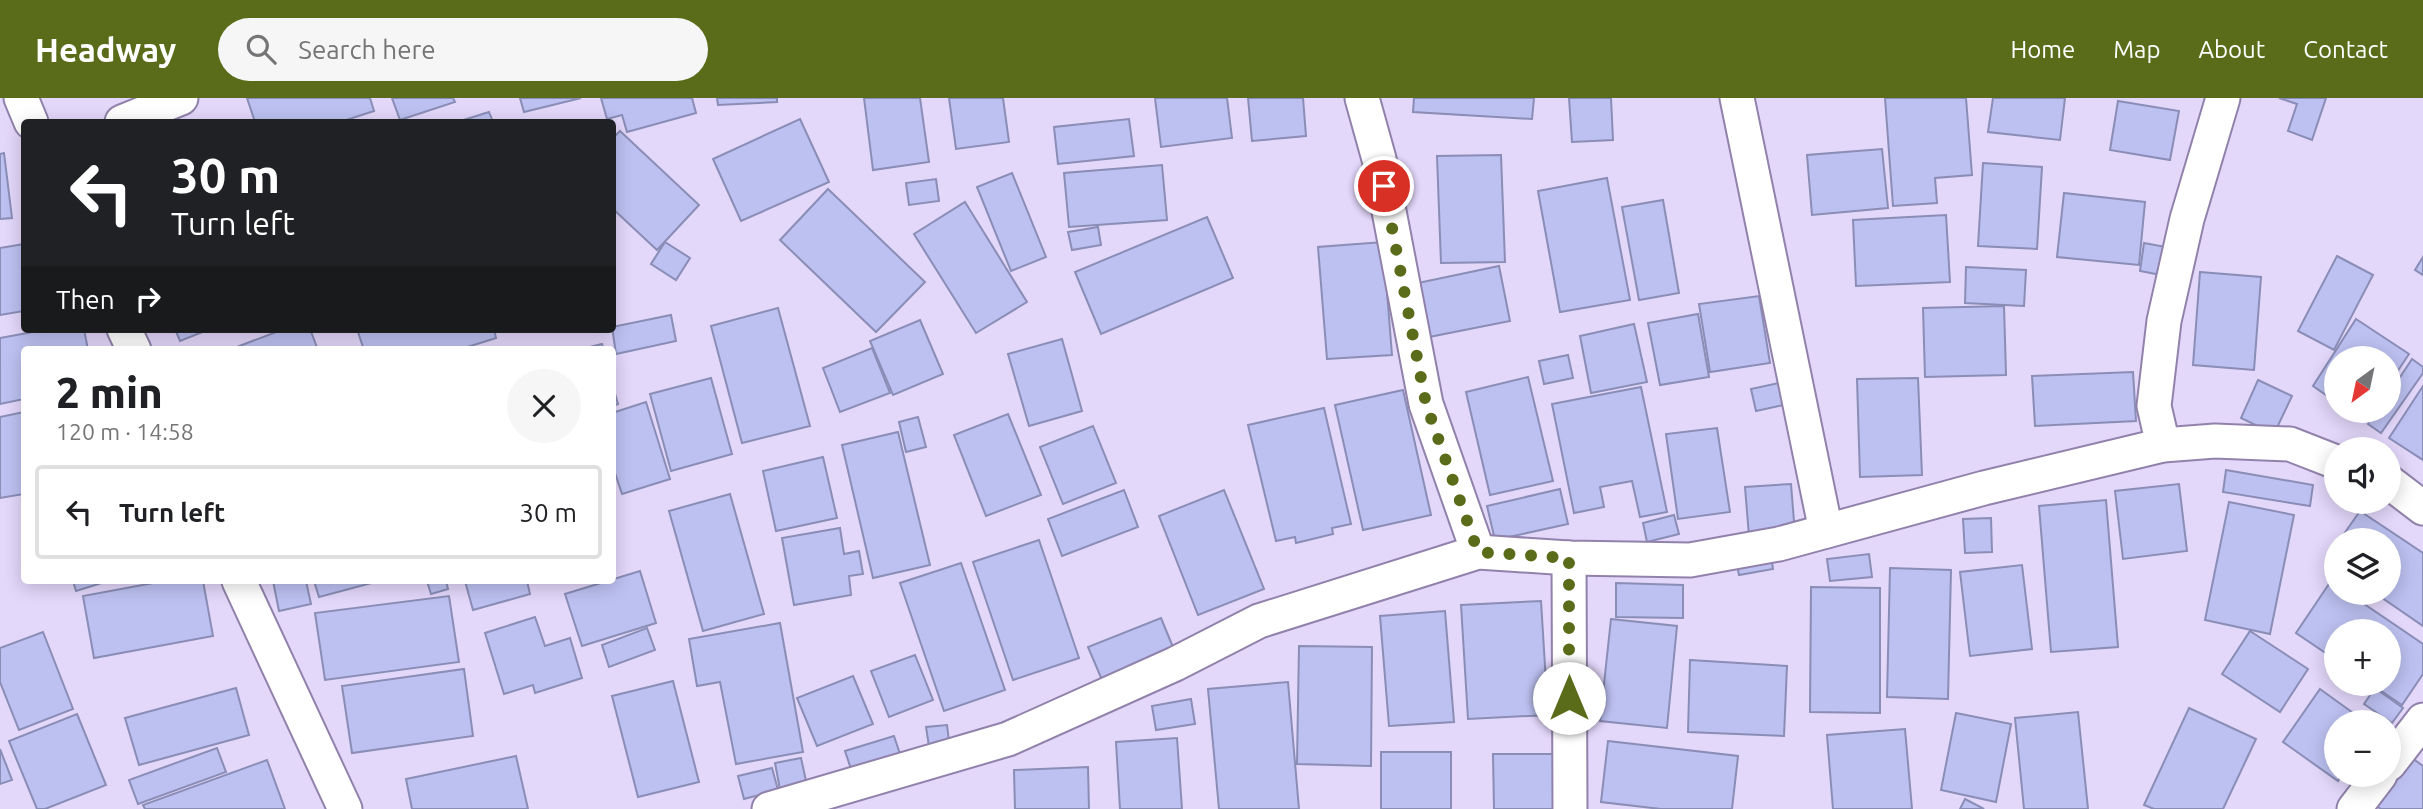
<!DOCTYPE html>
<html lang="en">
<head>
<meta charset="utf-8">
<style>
	:root { --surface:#fff; --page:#f6f6f6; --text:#202124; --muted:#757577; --line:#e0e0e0; --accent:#5a6c19 }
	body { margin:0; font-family:Ubuntu,sans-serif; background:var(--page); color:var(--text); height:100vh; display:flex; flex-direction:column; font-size:26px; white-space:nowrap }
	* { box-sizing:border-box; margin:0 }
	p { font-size:23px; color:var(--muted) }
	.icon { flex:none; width:38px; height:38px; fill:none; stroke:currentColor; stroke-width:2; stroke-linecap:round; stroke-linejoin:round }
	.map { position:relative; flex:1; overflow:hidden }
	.details { position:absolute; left:21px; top:248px; width:595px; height:238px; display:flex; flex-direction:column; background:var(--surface); border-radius:7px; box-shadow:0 4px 18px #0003 }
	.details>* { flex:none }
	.guide { position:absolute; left:21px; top:21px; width:595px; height:214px; border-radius:7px; box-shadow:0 4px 18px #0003; background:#202124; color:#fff; overflow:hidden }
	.needle { width:46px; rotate:213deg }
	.fabs { position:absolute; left:2324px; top:248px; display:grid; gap:14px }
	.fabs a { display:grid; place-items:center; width:77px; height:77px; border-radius:50%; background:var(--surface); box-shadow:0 4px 18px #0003; font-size:35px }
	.pin { position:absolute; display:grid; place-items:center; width:60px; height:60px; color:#fff; margin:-30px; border:4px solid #fff; border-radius:50%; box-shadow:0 2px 7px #0007 }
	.me { position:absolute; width:77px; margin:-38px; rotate:0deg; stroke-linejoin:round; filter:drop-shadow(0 0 5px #0008) }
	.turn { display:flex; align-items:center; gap:24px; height:147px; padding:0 35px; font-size:32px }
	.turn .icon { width:91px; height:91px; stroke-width:2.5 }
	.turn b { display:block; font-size:49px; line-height:60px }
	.then { display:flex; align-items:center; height:66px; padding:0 35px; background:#0003; gap:14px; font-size:26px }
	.round { display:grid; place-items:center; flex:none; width:74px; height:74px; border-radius:37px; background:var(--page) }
	.overview { display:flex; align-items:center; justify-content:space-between; height:119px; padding:0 35px }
	h1 { font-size:42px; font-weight:800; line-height:52px }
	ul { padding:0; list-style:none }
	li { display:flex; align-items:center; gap:21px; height:94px; margin:0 14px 10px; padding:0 21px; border:4px solid var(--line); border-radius:7px }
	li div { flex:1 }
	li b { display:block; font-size:26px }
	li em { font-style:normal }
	header { display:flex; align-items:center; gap:42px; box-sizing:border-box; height:98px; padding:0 35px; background:var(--accent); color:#fff }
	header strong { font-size:33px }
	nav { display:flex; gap:38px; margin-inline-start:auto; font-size:24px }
	.search { width:490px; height:63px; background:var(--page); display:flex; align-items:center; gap:18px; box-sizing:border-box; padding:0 24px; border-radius:38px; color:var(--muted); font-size:26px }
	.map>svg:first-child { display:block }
	.building { fill:#bdc1f1; stroke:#8a8db6; stroke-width:2 }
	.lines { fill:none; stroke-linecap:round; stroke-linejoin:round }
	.minor-casing { stroke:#9182ab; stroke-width:37 }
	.minor { stroke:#fff; stroke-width:33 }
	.route { stroke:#5a6c19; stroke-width:12; stroke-dasharray:0 21.6 }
</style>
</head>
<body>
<header>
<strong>Headway</strong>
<div class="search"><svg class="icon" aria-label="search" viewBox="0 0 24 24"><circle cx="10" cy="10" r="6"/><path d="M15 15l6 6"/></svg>Search here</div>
<nav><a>Home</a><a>Map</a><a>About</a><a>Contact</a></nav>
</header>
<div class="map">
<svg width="2423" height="711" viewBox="0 0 2423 711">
	<rect width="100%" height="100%" fill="#e3d7fa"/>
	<g class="building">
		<polygon points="247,0 370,0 374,13 340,24 255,24"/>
		<polygon points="392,0 453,0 455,4 400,22"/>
		<polygon points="520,0 581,0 524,14"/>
		<polygon points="601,0 692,0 696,15 627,34 622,17 607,21"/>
		<polygon points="717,0 777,0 777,4 718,7"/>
		<polygon points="864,0 920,0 929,64 873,72"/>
		<polygon points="949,0 1003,0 1009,44 956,51"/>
		<polygon points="1155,0 1227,0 1232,40 1161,49"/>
		<polygon points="1248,0 1303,0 1306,38 1252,43"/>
		<polygon points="1414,0 1534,0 1532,21 1413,14"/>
		<polygon points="1569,0 1611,0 1613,42 1572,44"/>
		<polygon points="1885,0 1966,0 1972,77 1935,80 1937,105 1893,108"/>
		<polygon points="1993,0 2065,0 2060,42 1988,34"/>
		<polygon points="2279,0 2326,0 2312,42 2288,33 2297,6"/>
		<polygon points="2118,3 2179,13 2170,62 2110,52"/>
		<polygon points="489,14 493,24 457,24"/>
		<polygon points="800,21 829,84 741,123 713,61"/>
		<polygon points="1129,21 1134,58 1058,66 1054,29"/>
		<polygon points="620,33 699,107 657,152 612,110 612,41"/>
		<polygon points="1882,51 1888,110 1812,117 1807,57"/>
		<polygon points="4,55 12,120 0,121 0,56"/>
		<polygon points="1501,57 1505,164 1441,165 1437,58"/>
		<polygon points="1983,65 2042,69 2037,151 1978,148"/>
		<polygon points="1162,67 1167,122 1069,129 1064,75"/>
		<polygon points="1012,75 1046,159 1011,173 977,89"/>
		<polygon points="1607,80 1630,202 1560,214 1538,93"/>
		<polygon points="936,81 939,103 909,107 906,85"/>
		<polygon points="828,91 925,184 876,234 780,142"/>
		<polygon points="2064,95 2145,104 2139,167 2057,159"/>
		<polygon points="1663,102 1679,195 1639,202 1622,109"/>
		<polygon points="965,104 1027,204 976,235 914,136"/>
		<polygon points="1946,117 1950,184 1856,188 1853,122"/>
		<polygon points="1207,119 1233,180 1101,236 1075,174"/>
		<polygon points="1098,129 1101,147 1072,152 1068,134"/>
		<polygon points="665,144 690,160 676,182 651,166"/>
		<polygon points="1383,144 1392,257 1327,261 1318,149"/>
		<polygon points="2144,145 2166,149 2161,177 2140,173"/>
		<polygon points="24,146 24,213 0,217 0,150"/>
		<polygon points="2337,158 2373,177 2334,252 2298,233"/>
		<polygon points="2423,159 2423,177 2415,172"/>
		<polygon points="1499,168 1510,223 1429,239 1418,185"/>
		<polygon points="1966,169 2026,172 2024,208 1965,205"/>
		<polygon points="2200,174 2261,179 2254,272 2193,267"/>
		<polygon points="1759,198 1770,265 1710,274 1699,206"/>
		<polygon points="2004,208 2006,277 1925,279 1923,210"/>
		<polygon points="778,210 810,328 742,345 711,228"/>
		<polygon points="1698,216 1709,279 1660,287 1648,225"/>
		<polygon points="671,217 676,243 616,256 612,229"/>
		<polygon points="2356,221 2409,256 2389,286 2389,261 2336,261 2336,304 2313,288"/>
		<polygon points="920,222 943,276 893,297 870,243"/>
		<polygon points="1634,226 1647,284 1591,295 1580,238"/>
		<polygon points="49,231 84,231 88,252 24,252 24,301 0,306 0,240"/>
		<polygon points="175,231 210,231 180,243"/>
		<polygon points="284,231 310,231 318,252 229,252"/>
		<polygon points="357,231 494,231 496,240 458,252 364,252"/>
		<polygon points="1062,241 1082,313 1029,328 1008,256"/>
		<polygon points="602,246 604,252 578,252"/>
		<polygon points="872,250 890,295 840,314 823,270"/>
		<polygon points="1568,257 1573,280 1544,286 1539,263"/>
		<polygon points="2412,261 2423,269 2423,275 2381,335 2368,326 2376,313 2389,313 2389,296"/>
		<polygon points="2133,274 2136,323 2035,328 2032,278"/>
		<polygon points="1528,279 1553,383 1490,397 1466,294"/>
		<polygon points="711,280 732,356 671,373 650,296"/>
		<polygon points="1918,280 1922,377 1860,379 1857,281"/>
		<polygon points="2258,282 2292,298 2274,336 2241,320"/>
		<polygon points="1784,284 1788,306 1756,313 1751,291"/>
		<polygon points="612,285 618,306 612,308"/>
		<polygon points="2423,288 2423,362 2389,340"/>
		<polygon points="1641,289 1667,414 1640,419 1632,383 1600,389 1604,409 1574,415 1552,306"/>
		<polygon points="1403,292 1431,417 1363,432 1335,307"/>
		<polygon points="646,304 670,381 622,396 612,366 612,315"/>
		<polygon points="1324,310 1351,426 1332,430 1333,436 1296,445 1295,439 1276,443 1248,327"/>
		<polygon points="2350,313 2371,313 2365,323"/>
		<polygon points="24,314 24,396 0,400 0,319"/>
		<polygon points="1008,316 1041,397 986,418 954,337"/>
		<polygon points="918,319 926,349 906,354 899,324"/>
		<polygon points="1093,328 1116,385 1063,406 1040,349"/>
		<polygon points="1717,330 1730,414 1678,421 1666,336"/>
		<polygon points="898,334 930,467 873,480 842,347"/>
		<polygon points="823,359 837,420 776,433 763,373"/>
		<polygon points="2226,372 2313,387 2310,408 2223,394"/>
		<polygon points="1791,386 1795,436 1749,438 1745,389"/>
		<polygon points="2179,386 2187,453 2123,461 2115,393"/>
		<polygon points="1560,391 1568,426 1495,442 1487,408"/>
		<polygon points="1124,392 1138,429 1062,458 1048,421"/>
		<polygon points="1224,392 1264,491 1198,517 1159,418"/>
		<polygon points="730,396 764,516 703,533 669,413"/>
		<polygon points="2106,402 2118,549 2051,554 2039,408"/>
		<polygon points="2229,404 2294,417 2270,536 2205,522"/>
		<polygon points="2360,413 2423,455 2423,528 2375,495 2389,495 2389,443 2339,443"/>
		<polygon points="1674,417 1679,436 1647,444 1643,425"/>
		<polygon points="1991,420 1992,454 1965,455 1963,421"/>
		<polygon points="840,430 844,456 859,453 863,476 849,478 851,497 794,507 782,440"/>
		<polygon points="1039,442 1079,560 1013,582 973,464"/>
		<polygon points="2336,447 2336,469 2326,462"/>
		<polygon points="1869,456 1872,479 1830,483 1827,461"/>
		<polygon points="1771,457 1773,471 1739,477 1736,462"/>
		<polygon points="961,465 1005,592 944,613 900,485"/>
		<polygon points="2022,467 2032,551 1970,558 1960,474"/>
		<polygon points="1890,470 1951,472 1948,601 1887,599"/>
		<polygon points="640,473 656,525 582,548 565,496"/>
		<polygon points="73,483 108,483 76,493"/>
		<polygon points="164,483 203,483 213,538 94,560 83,498"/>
		<polygon points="273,483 306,483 311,506 279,513"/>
		<polygon points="314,483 379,483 319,499"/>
		<polygon points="427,483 446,483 448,491 431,496"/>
		<polygon points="465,483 527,483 530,496 473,512"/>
		<polygon points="2331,483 2336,487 2336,495 2348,495 2423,546 2423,576 2402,607 2371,586 2389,586 2389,534 2336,534 2336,562 2296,535"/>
		<polygon points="1616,485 1683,487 1683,520 1616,519"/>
		<polygon points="1811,489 1880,490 1880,615 1810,614"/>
		<polygon points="449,498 459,564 325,582 315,515"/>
		<polygon points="1541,503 1548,617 1468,621 1461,507"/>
		<polygon points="1445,513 1454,624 1389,628 1380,518"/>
		<polygon points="535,519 545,548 570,540 582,580 535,595 533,587 504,596 485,535"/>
		<polygon points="1161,520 1175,554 1102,582 1088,549"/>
		<polygon points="1611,521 1677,528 1667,630 1600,623"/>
		<polygon points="780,525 803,654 736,666 720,584 697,588 689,541"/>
		<polygon points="647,530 655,552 609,569 602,547"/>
		<polygon points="2250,533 2308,571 2280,614 2222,576"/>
		<polygon points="43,534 73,611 19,632 0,584 0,550"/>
		<polygon points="1299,548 1372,549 1371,668 1297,666"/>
		<polygon points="915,557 933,602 889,619 871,573"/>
		<polygon points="1690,562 1787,568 1784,638 1688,634"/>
		<polygon points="464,571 473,638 352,655 342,588"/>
		<polygon points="853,578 873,626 817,648 797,600"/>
		<polygon points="673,583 699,684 638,699 612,598"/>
		<polygon points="1288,584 1299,711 1219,711 1208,591"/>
		<polygon points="236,590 249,637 139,667 125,620"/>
		<polygon points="2375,590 2403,610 2392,625 2364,606"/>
		<polygon points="2320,591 2367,625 2336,625 2336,677 2342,677 2338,683 2283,644"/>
		<polygon points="1191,601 1195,626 1156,632 1152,608"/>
		<polygon points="2189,610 2256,641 2223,711 2154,711 2144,707"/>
		<polygon points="2078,614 2088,711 2024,711 2015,620"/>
		<polygon points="1956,615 2011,626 1996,704 1941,692"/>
		<polygon points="77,616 106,687 45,711 37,711 9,643"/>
		<polygon points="947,627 950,652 930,655 926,629"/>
		<polygon points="1905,631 1912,711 1833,711 1827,637"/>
		<polygon points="894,638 902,662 853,677 845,653"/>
		<polygon points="1177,640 1182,711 1120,711 1116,644"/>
		<polygon points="1608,643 1738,658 1732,711 1661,711 1601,704"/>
		<polygon points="217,650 226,674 138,706 129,682"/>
		<polygon points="0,651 12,682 0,686"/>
		<rect x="1381" y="654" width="70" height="57"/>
		<polygon points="1493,656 1553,656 1554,711 1494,711"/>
		<polygon points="2408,657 2423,668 2423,711 2381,711 2372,705"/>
		<polygon points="516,658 528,711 412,711 406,681"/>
		<polygon points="801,660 808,692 781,697 775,665"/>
		<polygon points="267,662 285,711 145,711 143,707"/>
		<polygon points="1088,669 1089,711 1015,711 1014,672"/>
		<polygon points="772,670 778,692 744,701 738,678"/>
		<polygon points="1965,701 1984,711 1960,711"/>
	</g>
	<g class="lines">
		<g class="minor-casing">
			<g id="minor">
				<polyline points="21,0 31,24"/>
				<polyline points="1362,0 1379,61 1426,306 1478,454"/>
				<polyline points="1737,0 1826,433"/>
				<polyline points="122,24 181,0"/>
				<polyline points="124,231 134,252"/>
				<polyline points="2163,347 2154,308 2164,223 2187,121 2223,0"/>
				<polyline points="2389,384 2423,410"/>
				<polyline points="1569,460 1570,711"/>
				<polyline points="239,483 345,711"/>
				<polyline points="2389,666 2423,622"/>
				<polyline points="769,711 1008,641 1175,566 1259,523 1478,454 1569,460 1690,462 1779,446 1984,390 2163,347 2215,343 2290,346 2336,364"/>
				<polyline points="2354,711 2380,677"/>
			</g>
		</g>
		<use href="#minor" class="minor"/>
	</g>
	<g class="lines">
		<polyline class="route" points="1384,88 1426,306 1478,454 1569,460 1569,600"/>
	</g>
</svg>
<div class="fabs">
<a><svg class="needle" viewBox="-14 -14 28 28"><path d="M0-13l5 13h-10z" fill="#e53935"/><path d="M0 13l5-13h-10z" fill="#757577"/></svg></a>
<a><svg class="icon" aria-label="sound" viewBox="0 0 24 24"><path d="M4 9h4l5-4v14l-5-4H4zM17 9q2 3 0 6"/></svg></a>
<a><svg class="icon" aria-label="layers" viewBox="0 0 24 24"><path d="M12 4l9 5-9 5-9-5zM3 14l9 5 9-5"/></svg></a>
<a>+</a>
<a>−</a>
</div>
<div class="pin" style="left:1384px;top:88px;background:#d93025"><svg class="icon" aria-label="arrive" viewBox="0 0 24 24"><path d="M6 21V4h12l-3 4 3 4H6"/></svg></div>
<svg class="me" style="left:1569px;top:600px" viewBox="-20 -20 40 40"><circle r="19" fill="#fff"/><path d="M0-13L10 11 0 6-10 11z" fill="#5a6c19"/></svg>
<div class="guide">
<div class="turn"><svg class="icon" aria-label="left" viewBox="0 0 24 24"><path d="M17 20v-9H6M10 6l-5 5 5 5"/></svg><div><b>30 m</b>Turn left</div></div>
<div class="then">Then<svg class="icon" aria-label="right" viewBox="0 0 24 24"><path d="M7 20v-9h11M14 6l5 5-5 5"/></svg></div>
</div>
<section class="details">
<div class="overview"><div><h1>2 min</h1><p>120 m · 14:58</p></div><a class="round"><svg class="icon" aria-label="close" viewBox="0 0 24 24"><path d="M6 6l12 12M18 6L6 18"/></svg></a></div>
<ul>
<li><svg class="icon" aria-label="left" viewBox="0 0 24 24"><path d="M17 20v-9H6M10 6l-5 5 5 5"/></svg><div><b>Turn left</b></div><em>30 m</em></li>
</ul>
</section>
</div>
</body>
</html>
